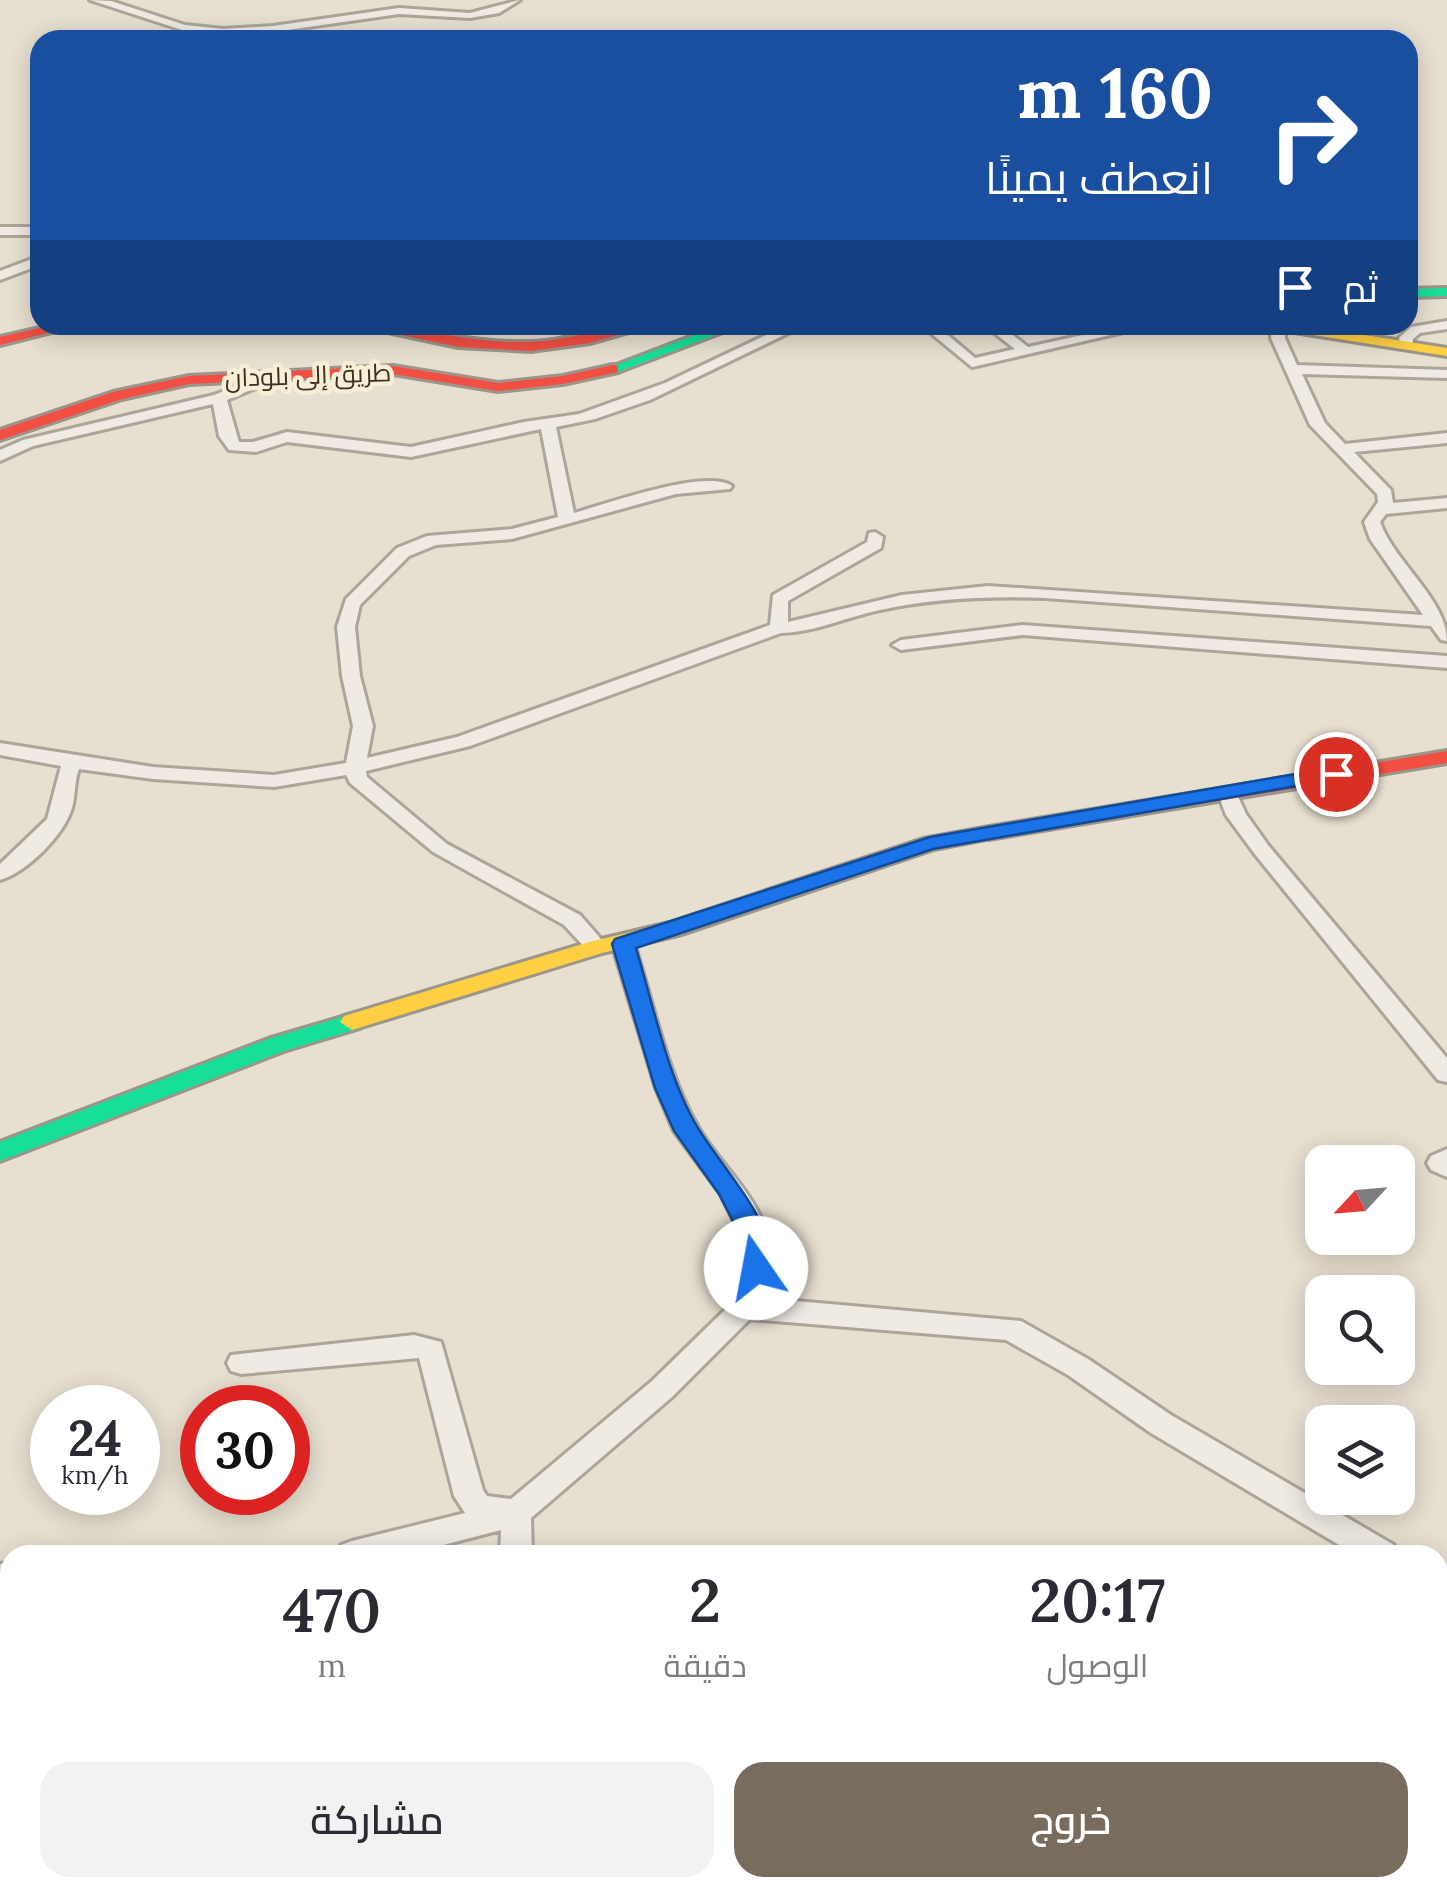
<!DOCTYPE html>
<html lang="ar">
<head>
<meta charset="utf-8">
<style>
	:root { --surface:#fff; --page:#f2f2f3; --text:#2b2b33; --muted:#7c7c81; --accent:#786c5e }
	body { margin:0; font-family:Lora,Cairo,serif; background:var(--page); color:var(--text); direction:rtl; height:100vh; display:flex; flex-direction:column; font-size:38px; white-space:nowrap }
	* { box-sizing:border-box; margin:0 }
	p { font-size:32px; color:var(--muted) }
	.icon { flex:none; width:55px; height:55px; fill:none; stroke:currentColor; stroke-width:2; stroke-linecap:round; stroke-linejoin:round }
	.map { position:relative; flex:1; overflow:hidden; direction:ltr }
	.sheet { position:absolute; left:0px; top:1545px; width:1448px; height:352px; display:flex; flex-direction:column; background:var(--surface); border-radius:30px 30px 0 0; box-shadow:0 5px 25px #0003; direction:rtl }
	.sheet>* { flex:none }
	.banner { position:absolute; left:30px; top:30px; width:1388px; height:305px; border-radius:30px; box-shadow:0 5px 25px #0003; direction:rtl; background:#1a4fa0; color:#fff; overflow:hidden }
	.needle { width:65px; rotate:244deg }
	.controls { position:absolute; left:1305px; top:1145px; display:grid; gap:20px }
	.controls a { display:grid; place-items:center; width:110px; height:110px; border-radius:20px; background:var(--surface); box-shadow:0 5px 25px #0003; font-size:50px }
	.speed { position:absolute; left:30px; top:1385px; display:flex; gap:20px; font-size:50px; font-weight:700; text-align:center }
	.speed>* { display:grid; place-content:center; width:130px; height:130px; border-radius:50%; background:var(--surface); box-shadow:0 5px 25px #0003; line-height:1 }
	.speed small { font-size:25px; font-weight:400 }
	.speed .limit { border:15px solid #d22; background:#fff; color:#111 }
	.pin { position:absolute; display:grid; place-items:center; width:85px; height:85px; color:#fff; margin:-42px; border:5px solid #fff; border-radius:50%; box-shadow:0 2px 10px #0007 }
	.me { position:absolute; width:110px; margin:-55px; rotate:348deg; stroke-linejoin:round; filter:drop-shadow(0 0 8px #0008) }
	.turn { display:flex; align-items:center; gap:35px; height:210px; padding:0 40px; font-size:45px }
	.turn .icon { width:130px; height:130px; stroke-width:2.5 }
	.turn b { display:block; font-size:70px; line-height:85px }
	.then { display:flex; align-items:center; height:95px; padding:0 40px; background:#0003; gap:20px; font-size:38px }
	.eta { display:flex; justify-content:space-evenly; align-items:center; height:170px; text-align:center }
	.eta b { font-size:60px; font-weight:600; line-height:70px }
	.button { display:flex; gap:20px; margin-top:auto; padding:20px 40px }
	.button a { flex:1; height:115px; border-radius:30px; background:var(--accent); color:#fff; font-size:40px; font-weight:600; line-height:115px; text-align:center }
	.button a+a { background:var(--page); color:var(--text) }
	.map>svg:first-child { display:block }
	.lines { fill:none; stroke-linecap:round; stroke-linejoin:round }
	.street-casing { stroke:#ada599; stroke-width:6 }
	.fast-casing { stroke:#9c958a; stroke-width:6 }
	.slow-casing { stroke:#9c958a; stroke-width:6 }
	.jam-casing { stroke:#9c958a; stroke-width:6 }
	.street { fill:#efebe3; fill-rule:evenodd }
	.fast { fill:#16e098; fill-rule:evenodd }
	.slow { fill:#ffcf43; fill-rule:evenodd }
	.jam { fill:#f24e42; fill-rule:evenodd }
	.route { fill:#1a73e8; stroke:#114b97; stroke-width:2.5 }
	.labels { text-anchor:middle; stroke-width:9; stroke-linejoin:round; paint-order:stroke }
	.far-street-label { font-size:25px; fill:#3d2e20; stroke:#f7eed8 }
</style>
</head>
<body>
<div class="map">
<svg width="1447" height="1897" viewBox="0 0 1447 1897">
	<rect width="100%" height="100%" fill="#e7e0d1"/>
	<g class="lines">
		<g class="street-casing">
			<g id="street">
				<polygon points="90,0 111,1 185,25 223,29 273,26 399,8 470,13 520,0 499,13 470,18 399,14 273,32 223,34 182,30"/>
				<rect x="0" y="227" width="40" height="8"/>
				<polygon points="40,256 40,265 0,280 0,271"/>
				<polygon points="1447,321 1447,329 1420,333 1413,339 1412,349 1400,346 1399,338 1411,327"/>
				<path d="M787,325H805L650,400L595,419L556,427L574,513C606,504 706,468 732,486L730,489L676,494L512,539L436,545L409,556L360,605L355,627L360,676L373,726L367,758L457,737L770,625L773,595L867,542L869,533L875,532L883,537L881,548L788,601V622L902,595L988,586L1423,615L1370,539L1364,522L1378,502L1377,494L1310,425L1271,338L1272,325L1285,326V338L1297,365L1447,370V378L1302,374L1325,423L1345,444L1447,433V443L1354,452L1391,490L1393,503L1447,498V508L1386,514L1380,522C1395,563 1447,600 1447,641L1441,640L1431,626L1045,598C990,596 935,598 880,610C846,617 816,632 781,633L470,746L366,771L367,777L447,844L580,915L608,947L597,954L589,952L564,925L433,852L350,783L346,775L274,787L153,779L79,769C74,782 76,794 72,808C64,835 27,872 0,880V864L47,819L61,766L0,755V743L153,767L274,775L346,763L353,726L342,676L337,627L346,599L397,548L427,536L512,529L558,517L541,429L411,457L287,442L256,452L229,450L219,436L213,404L33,446L0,461V450L23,440L214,395L272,372L277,373V379L227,400L239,442H253L287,432L411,447L524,422L579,414L665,383Z"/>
				<polygon points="921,325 936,325 975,358 1015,349 984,325 1000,325 1028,347 1128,325 1154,325 972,367"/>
				<polygon points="1023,625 1447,656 1447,668 1023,635 901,650 892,645 901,640"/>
				<polygon points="1228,788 1235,790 1246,814 1268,845 1447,1058 1447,1082 1438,1080 1254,853 1226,815 1218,794"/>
				<path d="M623,937L634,944C653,1001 667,1075 698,1127C719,1164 758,1195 768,1238C773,1258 766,1279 761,1298L1021,1321L1088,1359L1171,1415L1394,1545L1399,1555H1356L1151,1433L1068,1375L1006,1340L750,1319L672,1397L531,1518L532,1555H500L501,1530L405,1555H336L341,1545L352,1541L465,1513L454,1496L419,1358L241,1374L231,1371L227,1363L231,1355L414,1335L441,1342L483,1490L487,1496L511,1499L652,1381L732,1303L743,1268L742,1237L720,1193L674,1131L656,1088L612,944Z"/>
				<polygon points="1447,1149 1447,1177 1431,1170 1427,1163 1431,1156"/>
				<polygon points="10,1563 10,1591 0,1592 0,1564"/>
				<polygon points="1438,1575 1447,1578 1447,1609 1438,1606"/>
				<polygon points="489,1888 525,1888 522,1897 486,1897"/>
			</g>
		</g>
		<g class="fast-casing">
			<g id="fast">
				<polygon points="1447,288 1447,296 1408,297 1408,289"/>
				<polygon points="721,325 741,325 618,372 606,369"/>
				<polygon points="352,1014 364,1022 360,1028 284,1051 0,1161 0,1142 268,1039"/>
				<polygon points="969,1888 1043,1888 1039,1897 965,1897"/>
			</g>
		</g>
		<g class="slow-casing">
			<g id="slow">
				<polygon points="1268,325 1301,325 1447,348 1447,356 1275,329"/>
				<polygon points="989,827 996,829 999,833 996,837 934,849 682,934 602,953 352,1030 340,1022 344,1016 589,942 669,923 923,839"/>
				<polygon points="1447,1750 1447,1784 1438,1786 1438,1753"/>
				<polygon points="1447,1784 1447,1818 1438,1820 1438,1786"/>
				<polygon points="1113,1888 1177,1888 1173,1897 1109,1897"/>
			</g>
		</g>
		<g class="jam-casing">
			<g id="jam">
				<polygon points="53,325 79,325 0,345 0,337"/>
				<path d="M355,325C412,325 466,343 524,342C568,342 609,325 653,325L590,343L531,351L458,347Z"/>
				<polygon points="613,365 618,366 618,372 563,384 498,391 393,374 189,384 122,399 0,440 0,430 113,392 189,376 393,366 498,383 563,376"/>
				<polygon points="1447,751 1447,763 989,839 979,833 989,827"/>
			</g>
		</g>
		<use href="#street" class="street"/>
		<use href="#fast" class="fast"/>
		<use href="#slow" class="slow"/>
		<use href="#jam" class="jam"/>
	</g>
	<path class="route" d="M1336,767L1346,774L1343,778L933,849L636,948C653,1004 668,1079 698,1128C717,1159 741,1185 758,1217C767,1235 775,1257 765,1275L756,1278L746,1275L741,1237L719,1194L674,1131L655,1088L612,944L615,939L930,837Z"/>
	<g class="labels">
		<g class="far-street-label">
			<text transform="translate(308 375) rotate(-2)" y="9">طريق إلى بلودان</text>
		</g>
	</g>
</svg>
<div class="controls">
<a><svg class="needle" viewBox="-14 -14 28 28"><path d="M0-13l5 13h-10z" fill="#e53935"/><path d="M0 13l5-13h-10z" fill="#7c7c81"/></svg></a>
<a><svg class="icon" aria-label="search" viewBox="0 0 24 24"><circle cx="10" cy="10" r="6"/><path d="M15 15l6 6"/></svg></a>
<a><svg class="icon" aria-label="layers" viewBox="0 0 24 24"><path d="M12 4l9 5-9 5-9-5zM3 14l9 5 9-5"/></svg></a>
</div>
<div class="speed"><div>24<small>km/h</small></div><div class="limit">30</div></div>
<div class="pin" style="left:1336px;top:774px;background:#d93025"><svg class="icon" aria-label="arrive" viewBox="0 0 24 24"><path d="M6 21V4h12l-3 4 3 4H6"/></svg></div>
<svg class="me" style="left:756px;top:1268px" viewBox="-20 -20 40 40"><circle r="19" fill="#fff"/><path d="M0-13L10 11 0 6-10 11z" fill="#1a73e8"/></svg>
<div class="banner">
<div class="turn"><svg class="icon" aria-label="right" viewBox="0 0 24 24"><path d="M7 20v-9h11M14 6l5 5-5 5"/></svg><div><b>160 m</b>انعطف يمينًا</div></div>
<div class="then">ثم<svg class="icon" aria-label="arrive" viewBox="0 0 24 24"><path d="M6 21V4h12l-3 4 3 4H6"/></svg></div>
</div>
<section class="sheet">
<div class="eta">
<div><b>20:17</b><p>الوصول</p></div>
<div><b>2</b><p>دقيقة</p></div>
<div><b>470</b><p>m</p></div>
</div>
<div class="button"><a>خروج</a><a>مشاركة</a></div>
</section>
</div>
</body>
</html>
